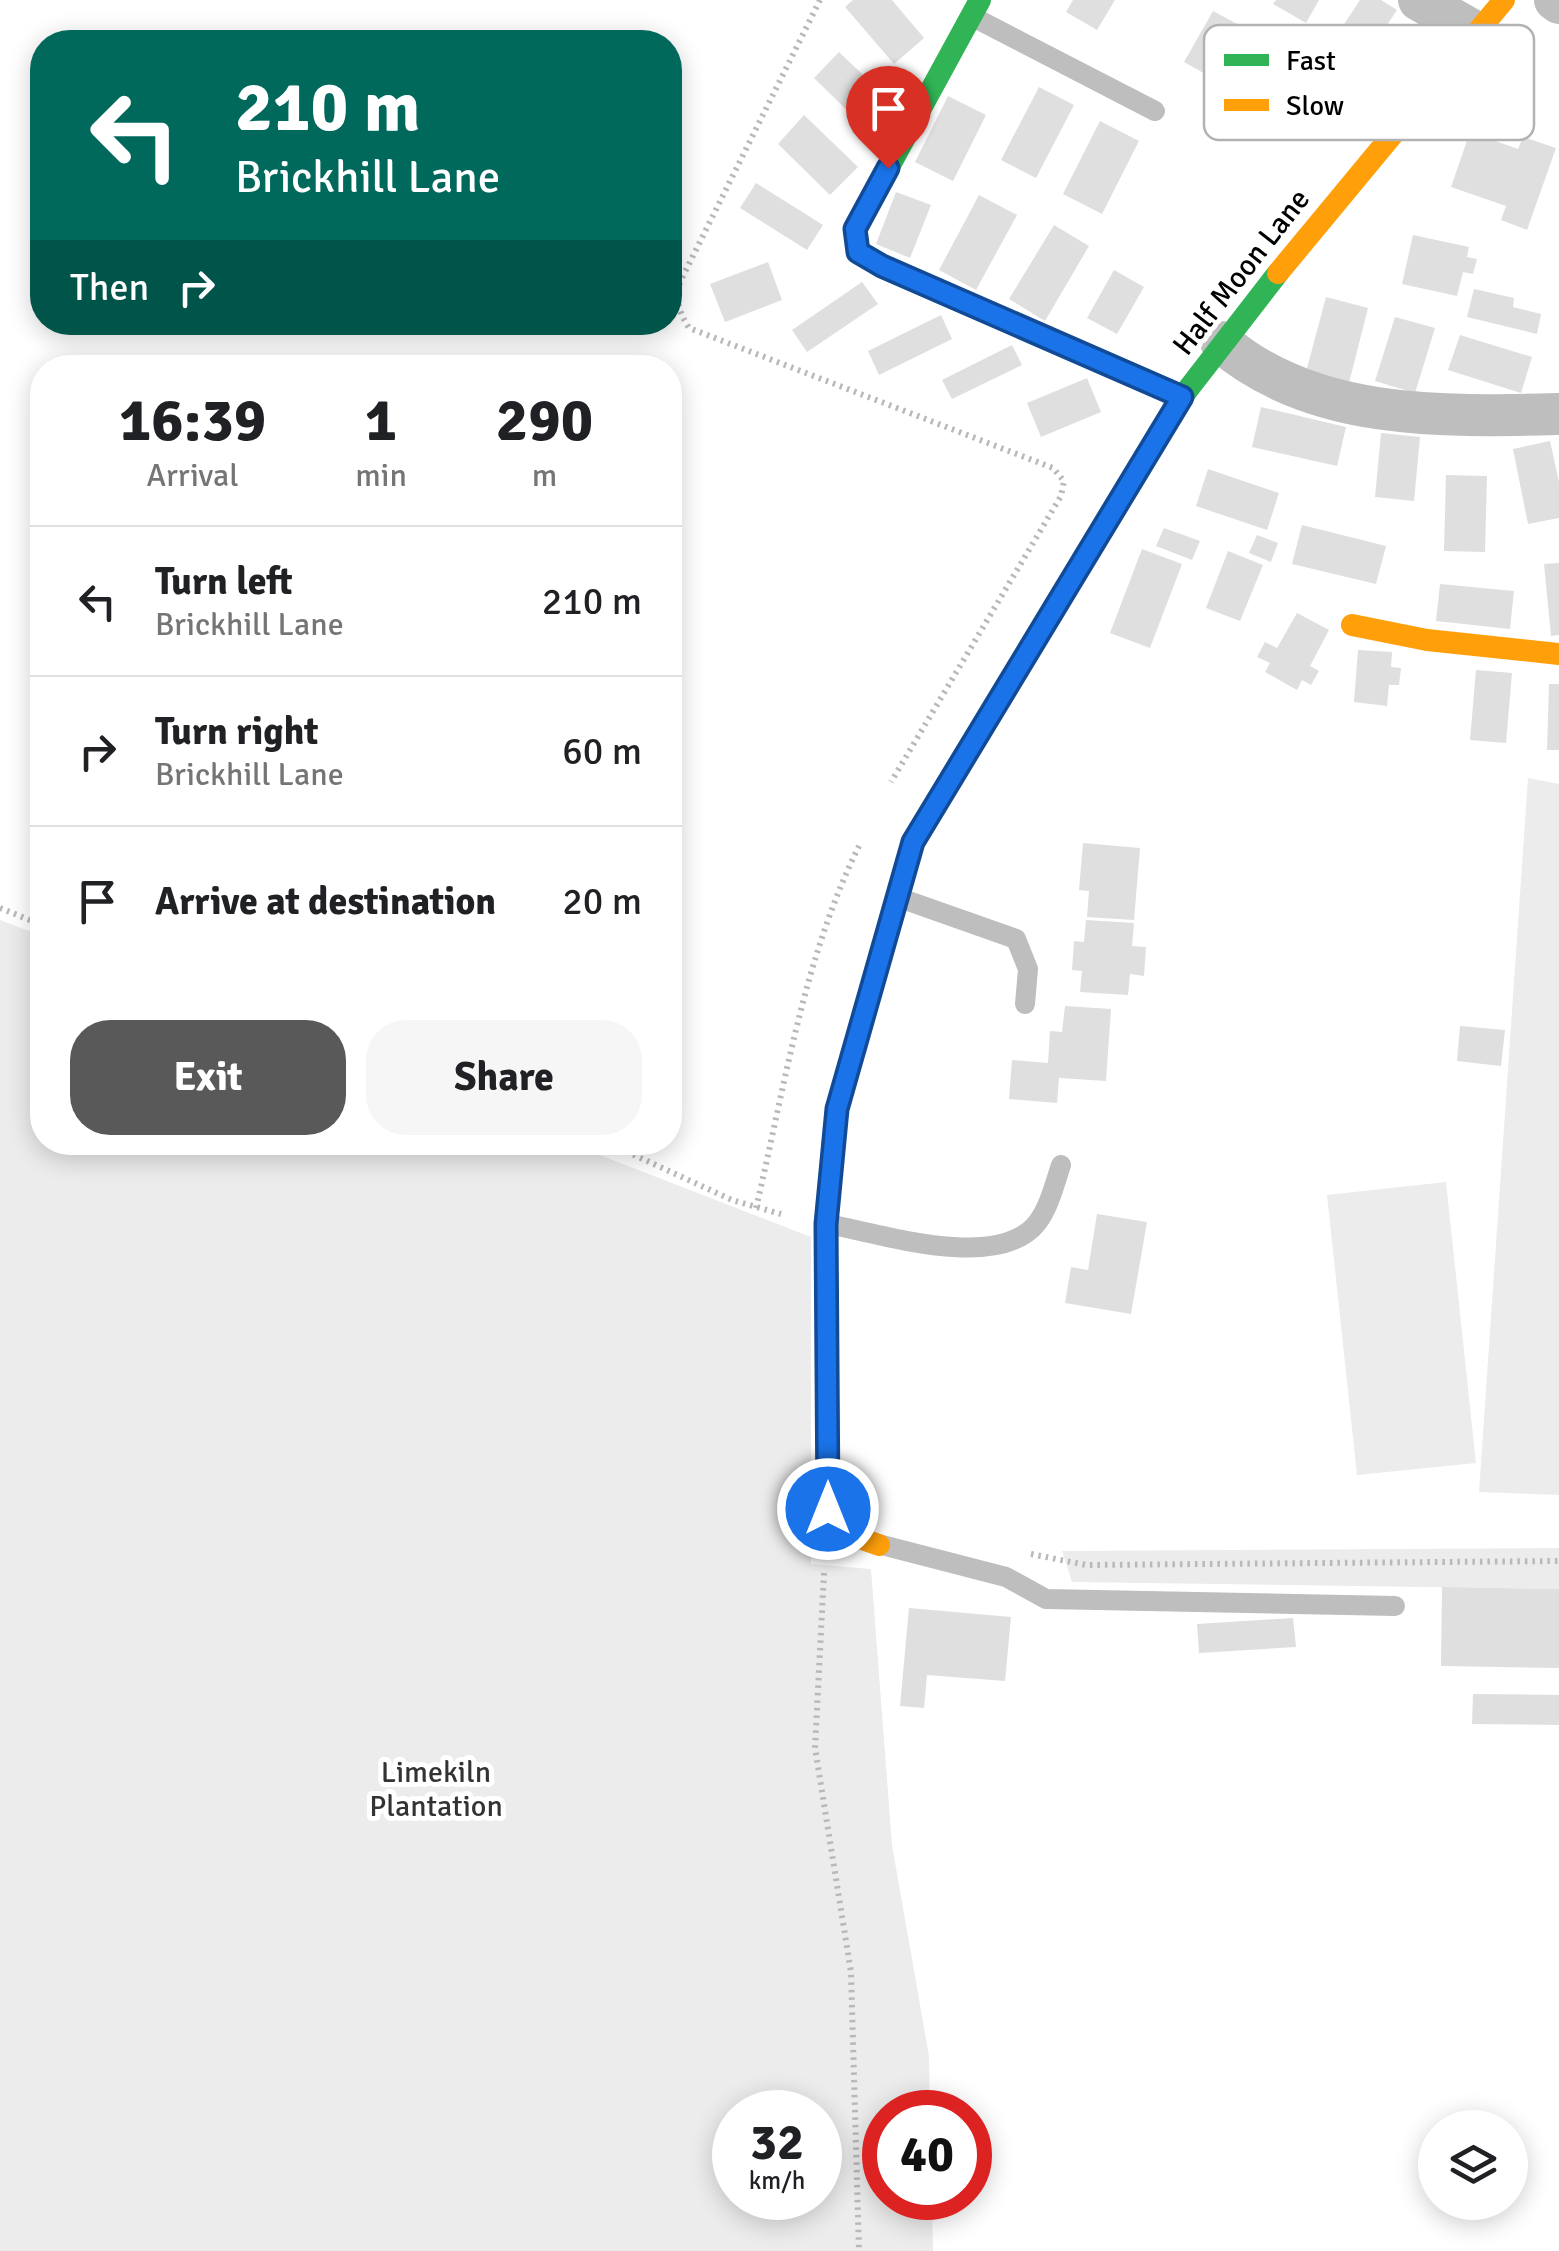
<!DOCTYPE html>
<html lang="en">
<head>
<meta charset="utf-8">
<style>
	:root { --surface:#fff; --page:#f6f6f6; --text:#202124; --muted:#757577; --line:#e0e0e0; --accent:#595959 }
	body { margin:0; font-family:Signika,sans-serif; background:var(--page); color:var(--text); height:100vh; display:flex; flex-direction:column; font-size:38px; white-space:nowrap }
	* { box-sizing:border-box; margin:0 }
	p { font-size:32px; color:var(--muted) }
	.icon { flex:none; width:55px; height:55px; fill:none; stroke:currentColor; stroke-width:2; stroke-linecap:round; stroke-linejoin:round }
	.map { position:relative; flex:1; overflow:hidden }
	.sheet { position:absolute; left:30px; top:355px; width:652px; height:800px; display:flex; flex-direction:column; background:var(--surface); border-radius:40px; box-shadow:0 5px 25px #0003 }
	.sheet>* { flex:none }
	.hud { position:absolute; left:30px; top:30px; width:652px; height:305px; border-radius:40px; box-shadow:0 5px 25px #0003; background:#00695c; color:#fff; overflow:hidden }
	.fabs { position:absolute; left:1418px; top:2110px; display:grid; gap:20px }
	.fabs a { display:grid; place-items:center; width:110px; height:110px; border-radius:50%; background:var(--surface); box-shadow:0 5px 25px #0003; font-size:50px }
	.speed { position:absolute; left:712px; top:2090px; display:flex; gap:20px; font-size:50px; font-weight:700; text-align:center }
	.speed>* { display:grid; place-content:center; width:130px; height:130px; border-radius:50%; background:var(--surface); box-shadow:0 5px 25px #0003; line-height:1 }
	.speed small { font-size:25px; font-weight:400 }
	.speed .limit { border:15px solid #d22; background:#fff; color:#111 }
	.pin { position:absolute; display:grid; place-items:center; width:85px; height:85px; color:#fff; margin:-102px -42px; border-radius:50% 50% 50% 0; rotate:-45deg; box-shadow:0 0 10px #0007 }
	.pin .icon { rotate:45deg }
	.me { position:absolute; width:110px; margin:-55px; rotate:0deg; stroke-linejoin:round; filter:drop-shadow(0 0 8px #0008) }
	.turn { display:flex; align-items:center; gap:35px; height:210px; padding:0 40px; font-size:45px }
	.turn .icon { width:130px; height:130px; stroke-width:2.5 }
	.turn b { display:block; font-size:70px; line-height:85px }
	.then { display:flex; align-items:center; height:95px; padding:0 40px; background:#0003; gap:20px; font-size:38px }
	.eta { display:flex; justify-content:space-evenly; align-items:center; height:170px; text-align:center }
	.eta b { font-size:60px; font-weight:700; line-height:70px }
	.primary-button { display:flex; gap:20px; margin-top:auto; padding:20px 40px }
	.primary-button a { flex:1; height:115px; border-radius:40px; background:var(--accent); color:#fff; font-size:40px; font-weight:700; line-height:115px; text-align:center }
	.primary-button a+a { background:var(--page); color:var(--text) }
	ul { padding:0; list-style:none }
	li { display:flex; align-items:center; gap:30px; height:150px; padding:0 40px; border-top:2px solid var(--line) }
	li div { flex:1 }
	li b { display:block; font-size:38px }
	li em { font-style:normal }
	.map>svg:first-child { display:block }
	.green { fill:#ececec; fill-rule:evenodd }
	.building { fill:#dfdfdf }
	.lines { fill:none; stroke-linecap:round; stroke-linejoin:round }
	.path { stroke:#b9b9b9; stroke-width:6; stroke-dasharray:2.5 5; stroke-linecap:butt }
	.lane { stroke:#bebebe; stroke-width:20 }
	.street { stroke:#bebebe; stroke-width:42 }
	.fast { stroke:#30b455; stroke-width:22 }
	.slow { stroke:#ff9f0a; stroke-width:22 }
	.route-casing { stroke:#114b97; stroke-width:25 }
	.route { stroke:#1a73e8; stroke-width:18 }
	.labels { text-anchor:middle; stroke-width:10; stroke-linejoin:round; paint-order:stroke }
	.street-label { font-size:30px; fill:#000; stroke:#fff }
	.park-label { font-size:30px; fill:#333; stroke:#fff }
	.key { fill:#fff; stroke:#b2b2b2; stroke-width:2.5 }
	.key-label { font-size:28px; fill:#000 }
</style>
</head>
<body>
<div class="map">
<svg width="1559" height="2251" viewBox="0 0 1559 2251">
	<rect width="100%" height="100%" fill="#fff"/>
	<g class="green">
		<polygon points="1528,778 1559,784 1559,1495 1479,1492"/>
		<path d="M0,920L42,936V1142L569,1143L811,1237V1564L871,1569L892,1845L929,2056L930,2112H885V2198H932L933,2251H0ZM735,2112H820V2198H735Z"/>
		<polygon points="1446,1182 1476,1463 1357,1475 1327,1195"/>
		<polygon points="1559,1548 1559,1589 1072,1582 1062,1551"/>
	</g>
	<g class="building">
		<polygon points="853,0 892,0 924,38 894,64 845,7"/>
		<polygon points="1073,0 1115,0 1097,30 1066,12"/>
		<polygon points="1276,0 1319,0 1306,23 1273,4"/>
		<polygon points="1360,0 1381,0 1397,10 1354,75 1324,55"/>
		<polygon points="1213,11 1243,27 1214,79 1184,62"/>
		<polygon points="839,52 886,97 860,123 814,78"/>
		<polygon points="1039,87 1074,105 1036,178 1001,160"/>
		<polygon points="948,96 986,115 953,181 915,162"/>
		<polygon points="804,115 858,167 830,195 778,144"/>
		<polygon points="1100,121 1139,141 1102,214 1063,194"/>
		<polygon points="1470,132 1518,149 1523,137 1556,148 1527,230 1501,220 1506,206 1451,187"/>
		<polygon points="756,183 823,225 807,250 740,208"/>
		<polygon points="896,192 931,205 910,258 876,244"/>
		<polygon points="979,195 1017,215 976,290 939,270"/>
		<polygon points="1054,225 1089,246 1045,321 1009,299"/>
		<polygon points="1413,235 1469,247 1467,257 1477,259 1473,274 1463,272 1457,296 1402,284"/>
		<polygon points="768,262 782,300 725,322 710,284"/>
		<polygon points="1114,270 1144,287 1117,334 1087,318"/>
		<polygon points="862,282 878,304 807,352 792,330"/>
		<polygon points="1474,289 1514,298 1513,307 1541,314 1537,334 1467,317"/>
		<polygon points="1326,297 1368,308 1349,383 1306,372"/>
		<polygon points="941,315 952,339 879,375 868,351"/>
		<polygon points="1395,317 1435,328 1415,393 1375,381"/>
		<polygon points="1460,335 1532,357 1521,393 1448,370"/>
		<polygon points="1012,345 1022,365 952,399 942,380"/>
		<polygon points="1087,378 1101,412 1041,437 1027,403"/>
		<polygon points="1261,407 1346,427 1337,466 1252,447"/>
		<polygon points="1381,433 1420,437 1414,501 1375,497"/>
		<polygon points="1550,441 1559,482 1559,518 1528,524 1513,449"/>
		<polygon points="1208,469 1279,493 1267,530 1196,506"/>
		<polygon points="1446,475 1487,476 1485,552 1444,551"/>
		<polygon points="1302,525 1386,546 1376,584 1292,564"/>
		<polygon points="1164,528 1200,541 1192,560 1156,546"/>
		<polygon points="1257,535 1278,543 1271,562 1249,553"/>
		<polygon points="1142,549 1182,564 1150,648 1110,633"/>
		<polygon points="1228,551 1263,565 1240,621 1206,608"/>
		<polygon points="1559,563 1559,635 1551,636 1544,564"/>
		<polygon points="1440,584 1514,591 1510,629 1436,621"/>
		<polygon points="1297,613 1329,630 1310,666 1319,671 1311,685 1302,680 1297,690 1265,672 1270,663 1257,657 1265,642 1277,648"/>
		<polygon points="1358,650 1392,652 1391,667 1401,668 1399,685 1389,685 1387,706 1354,702"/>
		<polygon points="1476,670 1512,673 1506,743 1470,740"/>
		<polygon points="1549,684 1559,684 1559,750 1547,750"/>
		<polygon points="1083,843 1140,848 1134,920 1087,917 1089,891 1079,890"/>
		<polygon points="1086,920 1134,923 1132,946 1146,947 1144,976 1130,974 1128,995 1080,992 1082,971 1072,970 1074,941 1084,942"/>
		<polygon points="1065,1006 1111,1009 1106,1081 1059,1078 1057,1103 1009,1099 1012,1060 1048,1063 1050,1031 1062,1032"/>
		<polygon points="1460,1026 1505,1030 1501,1066 1457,1061"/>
		<polygon points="1097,1214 1147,1222 1131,1314 1065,1303 1071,1267 1088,1270"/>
		<polygon points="1442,1587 1559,1589 1559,1668 1441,1666"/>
		<polygon points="909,1608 1011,1617 1005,1681 927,1675 924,1708 900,1706"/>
		<polygon points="1293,1618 1296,1647 1199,1653 1197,1624"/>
		<polygon points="1473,1694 1559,1695 1559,1725 1472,1724"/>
	</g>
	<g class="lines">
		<g class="path">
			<path d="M820,0L680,282C675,301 679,312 689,328L1053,468L1064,481L1061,496L891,782"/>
			<polyline points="0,908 42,925"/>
			<polyline points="606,1142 732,1200 781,1214"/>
			<path d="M756,1208C785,1086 804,955 861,842"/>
			<polyline points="1031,1554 1086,1565 1559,1561"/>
			<polyline points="824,1573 815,1748 851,1972 859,2251"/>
		</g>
		<g class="lane">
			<polyline points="975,18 1155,111"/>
			<polyline points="897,897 1016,939 1028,969 1025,1004"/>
			<path d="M828,1224C881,1234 998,1272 1037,1223C1049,1208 1055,1183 1061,1165"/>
			<polyline points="882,1545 1006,1577 1046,1599 1395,1606"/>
		</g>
		<g class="street">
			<polyline points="1419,0 1477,33"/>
			<polyline points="1555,0 1559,3"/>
			<path d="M1221,342C1312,421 1445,417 1559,414"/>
		</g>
		<g class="fast">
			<polyline points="980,0 855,229 859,252 881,267 1182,397"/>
			<polyline points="834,1139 837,1109 913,842 1182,397 1278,273"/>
		</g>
		<g class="slow">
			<polyline points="1278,273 1504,0"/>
			<polyline points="1352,625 1427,640 1559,654"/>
			<polyline points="834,1139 826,1224 828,1509 848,1534 879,1545"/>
		</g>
	</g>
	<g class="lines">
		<g class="route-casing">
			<polyline id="route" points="828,1509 826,1224 837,1109 913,842 1182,397 882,266 858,252 855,229 888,168"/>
		</g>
		<use href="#route" class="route"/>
	</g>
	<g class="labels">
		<g class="street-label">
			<text transform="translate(1241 272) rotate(-52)" y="10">Half Moon Lane</text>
		</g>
		<g class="park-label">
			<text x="436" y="1782">Limekiln<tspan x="436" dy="34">Plantation</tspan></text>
		</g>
	</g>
	<rect x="1204" y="25" width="330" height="115" rx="15" class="key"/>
	<rect x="1224" y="54" width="45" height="12" fill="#30b455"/>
	<rect x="1224" y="99" width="45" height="12" fill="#ff9f0a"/>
	<g class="key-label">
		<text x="1286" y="70">Fast</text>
		<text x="1286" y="115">Slow</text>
	</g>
</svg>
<div class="fabs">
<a><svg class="icon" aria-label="layers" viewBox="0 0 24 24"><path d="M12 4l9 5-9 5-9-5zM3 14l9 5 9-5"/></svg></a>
</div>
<div class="speed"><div>32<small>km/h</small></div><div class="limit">40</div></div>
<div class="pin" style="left:888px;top:168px;background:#d93025"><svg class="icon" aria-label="arrive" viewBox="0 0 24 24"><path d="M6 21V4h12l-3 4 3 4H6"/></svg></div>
<svg class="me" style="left:828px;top:1509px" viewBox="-20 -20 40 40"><circle r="17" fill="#1a73e8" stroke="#fff" stroke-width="3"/><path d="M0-11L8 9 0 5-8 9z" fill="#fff"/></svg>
<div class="hud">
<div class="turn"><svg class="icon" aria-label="left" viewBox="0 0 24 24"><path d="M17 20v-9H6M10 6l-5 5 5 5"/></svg><div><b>210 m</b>Brickhill Lane</div></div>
<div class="then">Then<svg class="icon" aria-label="right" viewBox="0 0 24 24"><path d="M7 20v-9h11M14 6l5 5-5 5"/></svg></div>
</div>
<section class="sheet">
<div class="eta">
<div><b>16:39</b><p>Arrival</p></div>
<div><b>1</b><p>min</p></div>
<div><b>290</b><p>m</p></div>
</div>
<ul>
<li><svg class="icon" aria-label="left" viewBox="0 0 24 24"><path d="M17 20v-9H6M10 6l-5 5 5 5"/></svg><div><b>Turn left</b><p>Brickhill Lane</p></div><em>210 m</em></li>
<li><svg class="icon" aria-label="right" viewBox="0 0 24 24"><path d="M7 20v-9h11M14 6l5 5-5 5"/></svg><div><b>Turn right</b><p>Brickhill Lane</p></div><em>60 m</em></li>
<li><svg class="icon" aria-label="arrive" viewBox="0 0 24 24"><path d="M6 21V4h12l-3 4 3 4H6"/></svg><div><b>Arrive at destination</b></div><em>20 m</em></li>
</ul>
<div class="primary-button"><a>Exit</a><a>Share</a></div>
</section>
</div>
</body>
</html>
